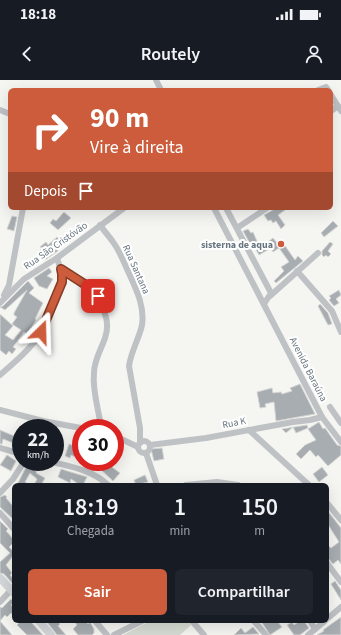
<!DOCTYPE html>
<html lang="pt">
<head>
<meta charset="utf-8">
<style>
	:root { --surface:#171b24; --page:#20242c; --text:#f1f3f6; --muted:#9ea1a6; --accent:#cc5c3b }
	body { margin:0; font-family:"Source Sans 3",sans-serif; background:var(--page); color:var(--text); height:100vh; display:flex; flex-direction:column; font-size:15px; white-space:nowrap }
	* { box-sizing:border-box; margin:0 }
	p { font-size:13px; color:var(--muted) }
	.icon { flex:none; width:22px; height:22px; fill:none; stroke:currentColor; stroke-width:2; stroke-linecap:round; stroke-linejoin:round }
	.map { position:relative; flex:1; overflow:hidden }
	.details { position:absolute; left:12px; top:403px; width:317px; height:140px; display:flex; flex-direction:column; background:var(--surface); border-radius:6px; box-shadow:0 4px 16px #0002 }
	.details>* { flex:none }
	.top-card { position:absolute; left:8px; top:8px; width:325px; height:122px; border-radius:6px; box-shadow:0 4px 16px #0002; background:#cc5c3b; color:#fff; overflow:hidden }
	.speed { position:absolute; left:12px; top:339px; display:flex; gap:8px; font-size:20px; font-weight:700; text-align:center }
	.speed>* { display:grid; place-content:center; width:52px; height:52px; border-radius:50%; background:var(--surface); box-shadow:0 4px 16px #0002; line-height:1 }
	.speed small { font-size:10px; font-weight:400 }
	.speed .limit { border:6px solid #d22; background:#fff; color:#111 }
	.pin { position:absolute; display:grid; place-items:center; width:34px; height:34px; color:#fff; margin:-17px; border-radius:8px; box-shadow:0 2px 6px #0006 }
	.me { position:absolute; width:44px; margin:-22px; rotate:22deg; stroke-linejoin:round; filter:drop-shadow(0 0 3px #0008) }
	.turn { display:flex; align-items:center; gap:14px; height:84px; padding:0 16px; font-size:18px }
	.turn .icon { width:52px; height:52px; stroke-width:2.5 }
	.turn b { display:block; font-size:28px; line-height:34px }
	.then { display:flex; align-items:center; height:38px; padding:0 16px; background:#0003; gap:8px; font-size:15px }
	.eta { display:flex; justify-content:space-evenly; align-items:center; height:68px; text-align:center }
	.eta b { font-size:24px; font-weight:600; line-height:28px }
	.cta { display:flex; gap:8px; margin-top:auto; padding:8px 16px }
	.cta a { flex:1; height:46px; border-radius:6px; background:var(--accent); color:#fff; font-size:16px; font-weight:600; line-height:46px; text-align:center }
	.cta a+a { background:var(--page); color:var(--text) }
	.status { display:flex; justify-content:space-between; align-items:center; height:28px; padding:0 20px; background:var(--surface); direction:ltr }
	.status svg { height:11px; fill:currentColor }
	header { display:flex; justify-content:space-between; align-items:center; height:52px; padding:0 16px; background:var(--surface); font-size:18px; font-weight:600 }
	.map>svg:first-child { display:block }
	.green { fill:#d6dbd3 }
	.building { fill:#a7adb1; stroke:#d6d6d4 }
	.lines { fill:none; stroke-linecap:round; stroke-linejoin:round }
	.street { stroke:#bfc2c5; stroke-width:6 }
	.secondary { stroke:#d2d6d9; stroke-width:8 }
	.route-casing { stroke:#853c26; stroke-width:10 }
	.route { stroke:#cc5c3b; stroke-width:7 }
	.poi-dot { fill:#cc5c3b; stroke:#fff; stroke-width:1.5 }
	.labels { text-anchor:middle; stroke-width:4; stroke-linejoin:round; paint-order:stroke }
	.poi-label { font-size:10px; font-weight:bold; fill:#68757f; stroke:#fff; text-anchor:end }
	.street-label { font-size:10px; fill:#68757f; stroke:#fff }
</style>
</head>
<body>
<div class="status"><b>18:18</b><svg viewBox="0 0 49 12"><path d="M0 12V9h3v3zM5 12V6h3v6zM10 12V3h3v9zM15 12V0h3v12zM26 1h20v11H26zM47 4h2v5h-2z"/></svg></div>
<header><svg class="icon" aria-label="back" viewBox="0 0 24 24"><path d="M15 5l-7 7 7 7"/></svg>Routely<svg class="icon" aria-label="person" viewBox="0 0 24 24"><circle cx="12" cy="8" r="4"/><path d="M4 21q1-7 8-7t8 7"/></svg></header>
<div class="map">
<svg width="341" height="555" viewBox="0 0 341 555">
	<rect width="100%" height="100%" fill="#f5f5f2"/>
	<polygon class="green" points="150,541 187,541 191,545 180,555 123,555"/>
	<g class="building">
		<polygon points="276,128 288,128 278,135 285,145 281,149 276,141 273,143 271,140 268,141 264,135"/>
		<polygon points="64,132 71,138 58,150 50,143 53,139 56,141"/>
		<polygon points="12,136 17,137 14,151 7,149"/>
		<polygon points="333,141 338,146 324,157 321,153"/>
		<polygon points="248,149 251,153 253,152 260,168 273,158 277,163 281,160 295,180 298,176 303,181 276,203 274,201 284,191 281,187 289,182 279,168 273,172 271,168 259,175 255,168 253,169 243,151"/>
		<polygon points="57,157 62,163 56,168 58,171 45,180 38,172 42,168 40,167 46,162 48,165"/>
		<polygon points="330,162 333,164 328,171 331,174 328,177 326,175 324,177 322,175 322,171"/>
		<polygon points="49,188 52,192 47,196 53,199 47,209 39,206 34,198"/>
		<polygon points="28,201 34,208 29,213 43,223 35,239 36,240 27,254 24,252 13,267 16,269 12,274 9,271 6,275 0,270 0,234 13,246 5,255 13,260 21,250 12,244 17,237 14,235 14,233 27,210 5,230 0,227 3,226"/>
		<polygon points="339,210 341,215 336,219 339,223 334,226 329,220 331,218 329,216"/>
		<polygon points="320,224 328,233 332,244 328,245 318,226"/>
		<polygon points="300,304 315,334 276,341 274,322 265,324 266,327 260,328 257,312 272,308 273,313 281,312 282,314 292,311 290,308"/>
		<polygon points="319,342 323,349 325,348 337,365 341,366 341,375 328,386 318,375 316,377 310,370 301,379 296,374 305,365 316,360 308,349"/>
		<polygon points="307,345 308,348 296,353 293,347 286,353 282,349"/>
		<polygon points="0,350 21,359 21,366 3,359 2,364 0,364"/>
		<polygon points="69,364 81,369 80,379 71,375 70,378 65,376"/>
		<polygon points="162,368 164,379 154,381 151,369"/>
		<polygon points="7,375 16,381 11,391 0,385"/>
		<polygon points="86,382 105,382 120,393 113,401 96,385 94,388"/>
		<polygon points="27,385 37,392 36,393 45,398 41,405 34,405 37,399 30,393 25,402 30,405 17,405"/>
		<polygon points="322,387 328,395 319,402 313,394"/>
		<polygon points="61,389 87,397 83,405 80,405 71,399 70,403 58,397"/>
		<polygon points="145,395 148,402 136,405 134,400"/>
		<polygon points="5,415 7,417 6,418 12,425 14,423 14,440 0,427 0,417"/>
		<polygon points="327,430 341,448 341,484 338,480 333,484 327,477 327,464 331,468 339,462 327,443"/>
		<polygon points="0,441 8,449 6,451 14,460 14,462 9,467 13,471 14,470 14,478 13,476 12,477 6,485 12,493 10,495 14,500 14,505 4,494 0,493 0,482 10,473 0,463"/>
		<polygon points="335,501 341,510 341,520 331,504"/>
		<polygon points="11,519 14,522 11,525 14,527 14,537 11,533 7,537 5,535 0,541 12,555 0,555 0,527 2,528"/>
		<polygon points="341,537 341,555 317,555 324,551 323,550"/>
		<polygon points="17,541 30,541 43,555 27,555 17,545 19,543"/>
		<polygon points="48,541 57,541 60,544 58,546 66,555 57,555 47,542"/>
		<polygon points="74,541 86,541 88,544 90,542 94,549 94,553 92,555 78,555 73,549 77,545"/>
		<polygon points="261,541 277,541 282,547 270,555"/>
		<polygon points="300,541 304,541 309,548 300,555 294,555 287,545 292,542 294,545"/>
		<polygon points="253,547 259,554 234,555 241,548 245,553"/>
	</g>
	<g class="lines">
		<g class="street">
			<polyline points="156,0 161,10"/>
			<polyline points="318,10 326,7 328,10"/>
			<polyline points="331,15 341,31"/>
			<polyline points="0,30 10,34"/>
			<polyline points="331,31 338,26"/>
			<polyline points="214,128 322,337 341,362"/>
			<polyline points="226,128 271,213 264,224"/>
			<path d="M100,145C104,151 109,156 113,162C119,170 123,180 127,189C135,207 145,225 142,245C139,259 131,271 129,286L140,348V363"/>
			<polyline points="237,148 267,128"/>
			<path d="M61,189C81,201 98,210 105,234C108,242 108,249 105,258C101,270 94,280 94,293C92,311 99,330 101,348"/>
			<polyline points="297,191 332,231 341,252"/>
			<polyline points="4,215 9,205 23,128"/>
			<polyline points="270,216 318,173"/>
			<polyline points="0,223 24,199 57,178 124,128"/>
			<path d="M0,295C14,283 32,268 41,252C49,236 55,219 62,202V194L57,178"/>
			<polyline points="330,327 341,343"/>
			<polyline points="0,330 43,341 81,348"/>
			<polyline points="249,350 309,405"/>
			<polyline points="115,356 138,367"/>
			<circle cx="144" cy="367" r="6"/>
			<polyline points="150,365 206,358 293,342 310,340 322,337"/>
			<polyline points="0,368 21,374"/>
			<polyline points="146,373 157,405"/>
			<path d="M52,382C72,387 92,390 108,405"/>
			<polyline points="186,405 217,402 238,405"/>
			<polyline points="0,413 13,399 24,382"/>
			<polyline points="327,423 341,440"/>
			<polyline points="0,433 14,449"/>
			<polyline points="327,483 341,502"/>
			<polyline points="0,522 11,510"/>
			<polyline points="327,539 341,527"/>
			<polyline points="95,541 107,555"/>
			<polyline points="192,541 204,555"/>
			<polyline points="254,541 266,555"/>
			<polyline points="310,541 315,549"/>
			<polyline points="114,555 142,541"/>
			<polyline points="308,555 325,541"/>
		</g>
		<g class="secondary">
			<polyline points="0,498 14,513"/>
			<polyline points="39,541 51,555"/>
		</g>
	</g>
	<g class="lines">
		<g class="route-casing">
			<polyline id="route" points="41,252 62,202 62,194 61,189 89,207 98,216"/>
		</g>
		<use href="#route" class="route"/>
	</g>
	<circle class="poi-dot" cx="281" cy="164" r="4"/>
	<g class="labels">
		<g class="poi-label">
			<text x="273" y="168">sisterna de aqua</text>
		</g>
		<g class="street-label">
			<text transform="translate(55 165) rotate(-35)" y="4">Rua São Cristóvão</text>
			<text transform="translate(137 189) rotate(66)" y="4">Rua Santana</text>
			<text transform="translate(309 289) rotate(63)" y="4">Avenida Baraúna</text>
			<text transform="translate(234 342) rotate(-11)" y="4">Rua K</text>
		</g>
	</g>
</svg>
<div class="speed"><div>22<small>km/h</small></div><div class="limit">30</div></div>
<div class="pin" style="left:98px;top:216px;background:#d93025"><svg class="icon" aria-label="arrive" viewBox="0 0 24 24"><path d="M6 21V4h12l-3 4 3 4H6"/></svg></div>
<svg class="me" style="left:41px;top:252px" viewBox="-20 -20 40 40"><path d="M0-17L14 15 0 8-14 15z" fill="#cc5c3b" stroke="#fff" stroke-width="4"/></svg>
<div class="top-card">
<div class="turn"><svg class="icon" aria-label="right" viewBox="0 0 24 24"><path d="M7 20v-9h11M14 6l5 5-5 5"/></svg><div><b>90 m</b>Vire à direita</div></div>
<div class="then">Depois<svg class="icon" aria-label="arrive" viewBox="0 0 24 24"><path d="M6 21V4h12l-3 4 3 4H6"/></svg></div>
</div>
<section class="details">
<div class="eta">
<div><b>18:19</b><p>Chegada</p></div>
<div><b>1</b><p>min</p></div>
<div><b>150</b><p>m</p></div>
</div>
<div class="cta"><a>Sair</a><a>Compartilhar</a></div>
</section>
</div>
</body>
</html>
